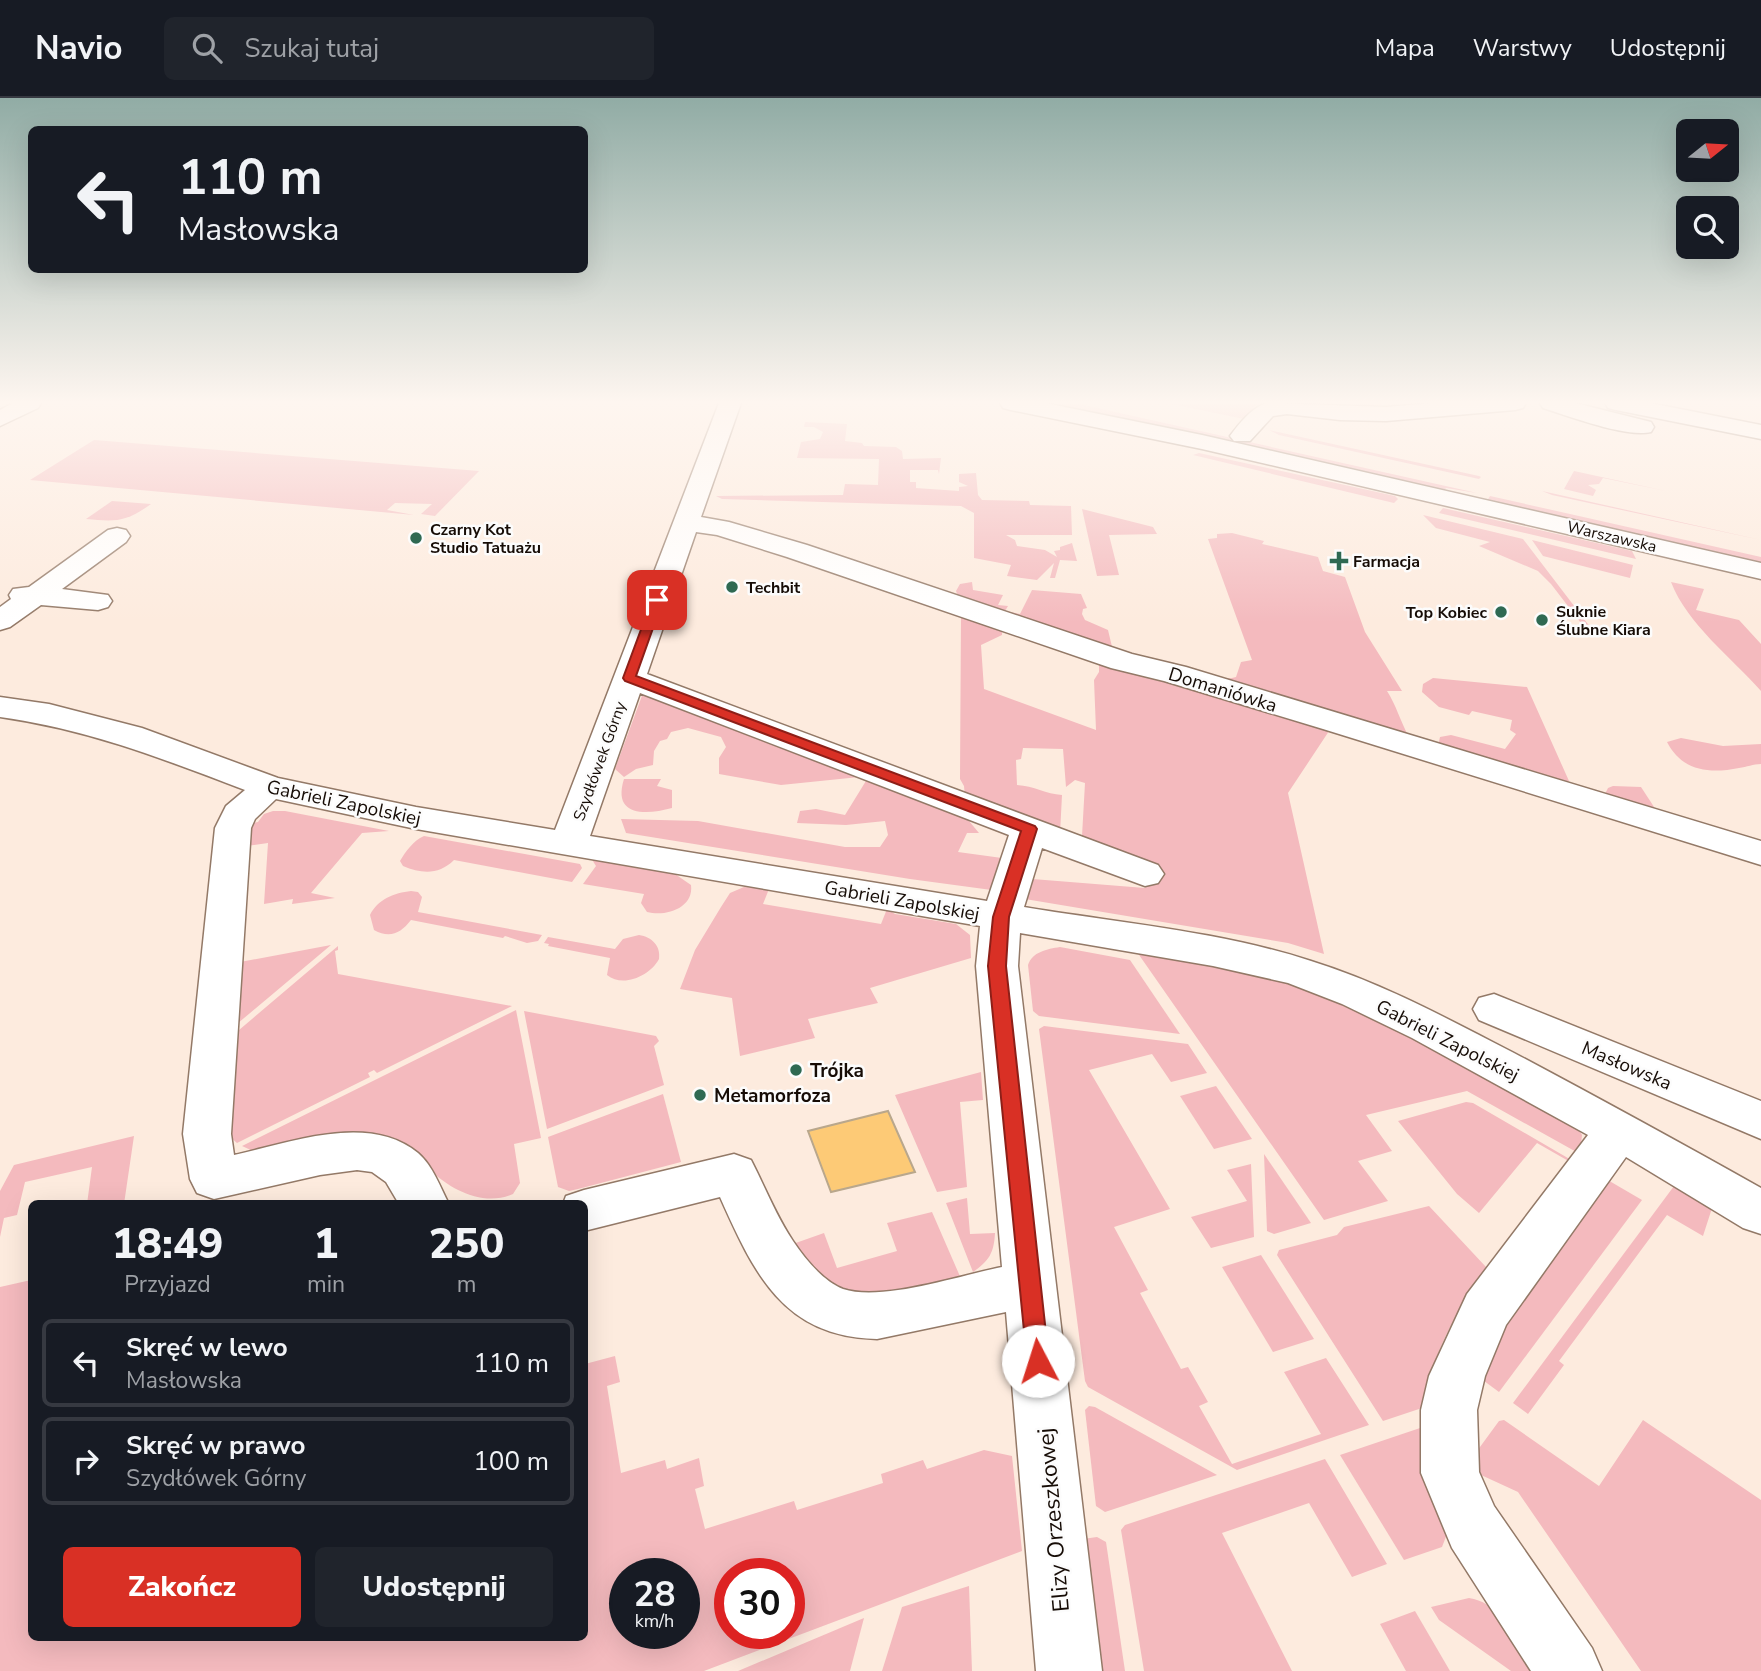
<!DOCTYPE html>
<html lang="pl">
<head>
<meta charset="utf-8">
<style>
	:root { --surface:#171b24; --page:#20242c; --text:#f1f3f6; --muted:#9ea1a6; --line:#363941; --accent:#d93025 }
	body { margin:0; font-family:"Nunito Sans",sans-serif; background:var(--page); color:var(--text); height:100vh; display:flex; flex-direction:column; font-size:26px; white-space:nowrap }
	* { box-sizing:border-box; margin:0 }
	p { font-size:23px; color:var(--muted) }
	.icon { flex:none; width:38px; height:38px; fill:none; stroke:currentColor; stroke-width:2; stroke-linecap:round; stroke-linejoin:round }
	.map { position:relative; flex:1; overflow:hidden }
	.side { position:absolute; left:28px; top:1102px; width:560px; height:441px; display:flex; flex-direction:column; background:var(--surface); border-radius:10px; box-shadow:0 7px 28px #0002 }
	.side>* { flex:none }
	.guide { position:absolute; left:28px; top:28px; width:560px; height:147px; border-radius:10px; box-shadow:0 7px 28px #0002; background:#171b24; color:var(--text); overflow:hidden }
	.needle { width:46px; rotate:72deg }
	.controls { position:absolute; left:1676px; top:21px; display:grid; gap:14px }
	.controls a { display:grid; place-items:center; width:63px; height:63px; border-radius:10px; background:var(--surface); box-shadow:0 7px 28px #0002; font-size:35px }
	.speed { position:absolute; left:609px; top:1460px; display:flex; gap:14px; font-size:35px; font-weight:700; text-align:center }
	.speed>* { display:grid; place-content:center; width:91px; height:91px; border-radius:50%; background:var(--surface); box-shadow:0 7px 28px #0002; line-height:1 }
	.speed small { font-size:18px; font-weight:400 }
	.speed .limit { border:10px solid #d22; background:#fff; color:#111 }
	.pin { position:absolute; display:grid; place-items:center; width:60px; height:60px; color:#fff; margin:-30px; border-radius:14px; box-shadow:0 4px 10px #0006 }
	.me { position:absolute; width:77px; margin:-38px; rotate:355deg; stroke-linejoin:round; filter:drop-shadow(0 0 5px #0008) }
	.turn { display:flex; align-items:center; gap:24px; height:147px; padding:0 35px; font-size:32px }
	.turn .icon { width:91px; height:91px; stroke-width:2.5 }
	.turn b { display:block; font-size:49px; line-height:60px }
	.eta { display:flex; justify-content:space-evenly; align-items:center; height:119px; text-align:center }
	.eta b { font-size:42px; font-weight:800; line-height:49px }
	.primary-button { display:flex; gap:14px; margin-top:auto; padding:14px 35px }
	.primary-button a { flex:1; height:80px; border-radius:10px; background:var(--accent); color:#fff; font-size:28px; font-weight:800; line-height:80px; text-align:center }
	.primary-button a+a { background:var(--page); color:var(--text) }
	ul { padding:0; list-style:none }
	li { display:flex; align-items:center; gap:21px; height:88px; margin:0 14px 10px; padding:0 21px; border:4px solid var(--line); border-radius:10px }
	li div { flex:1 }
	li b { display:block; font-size:26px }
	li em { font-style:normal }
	header { display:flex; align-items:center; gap:42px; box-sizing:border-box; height:98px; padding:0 35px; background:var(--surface); border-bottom:2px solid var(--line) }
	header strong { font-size:33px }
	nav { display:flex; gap:38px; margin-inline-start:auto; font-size:24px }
	.search { width:490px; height:63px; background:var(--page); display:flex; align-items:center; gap:18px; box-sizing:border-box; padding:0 24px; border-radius:10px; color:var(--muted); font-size:26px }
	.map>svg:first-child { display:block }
	.green { fill:#f4babe; fill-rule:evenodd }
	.building { fill:#fdca76; stroke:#b9a78c; stroke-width:2 }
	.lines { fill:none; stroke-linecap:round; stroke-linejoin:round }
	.street-casing { stroke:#937967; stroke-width:3 }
	.secondary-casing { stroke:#937967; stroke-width:3 }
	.street { fill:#fff; fill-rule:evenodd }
	.secondary { fill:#fff; fill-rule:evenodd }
	.route { fill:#d93025; stroke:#8d1f18; stroke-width:2 }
	.poi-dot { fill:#2f6952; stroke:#fcfcfc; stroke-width:2.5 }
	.labels { text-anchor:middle; stroke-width:5; stroke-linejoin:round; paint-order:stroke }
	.far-poi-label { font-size:16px; font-weight:bold; fill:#160c06; stroke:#fcfcfc; text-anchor:start }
	.far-street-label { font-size:16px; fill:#160c06; stroke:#fcfcfc }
	.street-label { font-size:19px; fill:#160c06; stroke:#fcfcfc }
	.poi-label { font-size:19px; font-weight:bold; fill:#160c06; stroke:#fcfcfc; text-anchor:start }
	.near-street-label { font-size:23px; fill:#160c06; stroke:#fcfcfc }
</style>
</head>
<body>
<header>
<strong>Navio</strong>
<div class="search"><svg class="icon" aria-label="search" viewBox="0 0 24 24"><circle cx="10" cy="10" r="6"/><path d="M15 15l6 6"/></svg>Szukaj tutaj</div>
<nav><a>Mapa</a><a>Warstwy</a><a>Udostępnij</a></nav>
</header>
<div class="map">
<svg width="1761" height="1573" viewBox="0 0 1761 1573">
	<rect width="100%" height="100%" fill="#fdebde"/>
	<g class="green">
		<polygon points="1039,305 1075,305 1477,395 1446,390 1443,394"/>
		<polygon points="1167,305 1258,305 1244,321"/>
		<polygon points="805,324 847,326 845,343 862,345 864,348 896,349 902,353 903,361 941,360 939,376 938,372 910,372 910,384 916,384 916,390 959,393 959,389 968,388 959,384 959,376 976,375 978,397 982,402 1029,403 1030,407 1071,408 1072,437 1006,437 1015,442 1017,448 1045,452 1057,459 1054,453 1060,452 1060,449 1072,445 1077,463 1060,462 1055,480 1050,480 1054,465 1037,482 1007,478 1011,467 974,460 974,415 961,408 722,401 716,398 843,397 845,386 878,387 879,361 797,360 801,344 820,341 823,334 814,329 804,329"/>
		<polygon points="1269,332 1479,378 1481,379 1479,381 1279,337"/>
		<polygon points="94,342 479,373 435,418 421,416 432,406 395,405 387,412 414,417 30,382"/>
		<polygon points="1199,355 1395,398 1398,401 1394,405 1193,357"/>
		<polygon points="1574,373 1666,393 1603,380 1599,386 1588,387 1596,392 1593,398 1564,391"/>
		<polygon points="1542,393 1761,442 1552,397"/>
		<polygon points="1490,398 1761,459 1761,467 1487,403"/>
		<path d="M112,403L151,406C126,424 116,424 86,421Z"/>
		<polygon points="1443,410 1632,453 1636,461 1439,415"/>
		<polygon points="1082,411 1153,429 1157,436 1109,437 1119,477 1097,478"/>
		<polygon points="1423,417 1523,441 1597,538 1591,538 1551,486 1538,473 1479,448 1490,444 1436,430"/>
		<path d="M1232,435L1264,443L1262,446L1318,459L1323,473L1345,479L1365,534L1402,593H1387C1396,607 1400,622 1408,637L1178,570C1195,572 1221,584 1236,579L1241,564L1252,562L1208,441L1217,440V436Z"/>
		<polygon points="1532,442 1633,467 1630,480 1543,458"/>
		<polygon points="972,484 973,492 1003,497 998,507 1008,508 1005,513 1020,516 1032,492 1081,496 1087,510 1083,511 1082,516 1085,522 1108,532 1113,553 958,498 956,493 960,486"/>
		<path d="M1671,484L1704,491L1696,512L1739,522L1761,546V593C1732,560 1687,526 1671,484Z"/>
		<path d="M961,517L1002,530V537L981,547L984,591L1096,632L1094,582L1099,574V567L1122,563L1335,624L1288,695L1324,856L1288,845L1007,798L1020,780L1145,790L1147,775L1074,744L1082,738L1085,685L1075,682L1066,689L1063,651L1023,650L1021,661L1016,662L1017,687C1034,688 1046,696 1062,697L1060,736L965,700L964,688L960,681Z"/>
		<polygon points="1433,580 1527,589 1569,683 1564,684 1438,648 1440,639 1451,637 1505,651 1516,636 1510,632 1512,622 1472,613 1469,617 1439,609 1422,594 1423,586"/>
		<polygon points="643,595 942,704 969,723 979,735 967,735 958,754 1002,760 999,793 910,781 626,735 621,721 698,723 845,749 880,749 888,737 885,723 846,727 797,725 800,713 816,711 845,717 869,678 781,687 719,676 719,660 726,649 721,639 688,630 671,634 667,641 660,643 654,653 653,667 636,671 624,679 615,671"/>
		<path d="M1681,640L1723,648L1761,646V666C1753,666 1747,669 1739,670C1709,676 1682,673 1667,644Z"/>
		<path d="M624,681H661L657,688L672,692V710C646,717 612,719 624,681Z"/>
		<polygon points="1613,688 1641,689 1656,712 1605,696 1608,690"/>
		<polygon points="273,713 285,713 389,733 362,735 311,795 335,800 292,806 293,801 264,806 268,745 246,748 247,726 258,724 264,716"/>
		<path d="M424,738L580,766L582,770L572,784L454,762C439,777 422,776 403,768L400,763C406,753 413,743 424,738Z"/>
		<path d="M591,760L675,776L691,787C694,810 666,819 647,814L641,805L644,796L583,786L596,768Z"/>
		<polygon points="744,789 769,791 763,806 881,826 887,811 895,816 956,826 970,837 971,860 870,890 878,905 808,921 815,940 740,958 732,900 680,891 695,852 721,809 730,795"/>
		<path d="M411,793L418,794L422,799L418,814L542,837L538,843L527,845L505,838L503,840L411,822C401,835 390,841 374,832L370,817C378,801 394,795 411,793Z"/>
		<path d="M639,837C652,839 661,848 659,861C650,878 623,890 607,877L610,860L548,848L549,846L544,845L548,839L615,851L623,841Z"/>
		<polygon points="331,847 231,931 240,864"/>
		<polygon points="338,848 338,852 335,853 338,876 512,908 377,975 374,972 368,975 370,979 237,1045 227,1036 232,938"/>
		<path d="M1060,849L1130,862L1180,936L1039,918L1033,913L1028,867C1032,854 1047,851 1060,849Z"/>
		<path d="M1137,854C1191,863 1246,872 1298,888C1398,919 1488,980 1578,1031L1582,1037L1580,1056L1467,993L1366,1017L1392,1053L1358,1063L1388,1103L1324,1122Z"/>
		<path d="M516,912L541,1040L514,1046L520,1085L513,1096C484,1109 451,1092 430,1072L253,1053L242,1048Z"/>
		<polygon points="524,913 656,938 659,943 654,948 664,987 547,1031"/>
		<polygon points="1044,928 1188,946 1207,975 1171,984 1152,956 1089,972 1170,1111 1114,1129 1148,1192 1140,1195 1181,1271 1188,1269 1208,1304 1199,1308 1232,1366 1321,1336 1284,1274 1326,1260 1369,1327 1237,1372 1088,1289 1085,1283 1039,931"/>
		<polygon points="981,974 983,1002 960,1004 967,1089 937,1094 895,997"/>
		<polygon points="1216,988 1252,1041 1214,1051 1180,998"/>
		<polygon points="663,996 681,1064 578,1091 569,1093 558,1089 548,1039"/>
		<polygon points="1466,1004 1473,1005 1573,1063 1572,1065 1537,1045 1479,1115 1457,1096 1398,1023"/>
		<polygon points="134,1038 124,1106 87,1106 92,1069 25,1084 17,1117 4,1120 0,1139 0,1093 14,1067"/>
		<polygon points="1264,1056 1311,1125 1274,1136 1267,1133"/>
		<polygon points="1251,1066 1254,1139 1211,1150 1191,1119 1247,1103 1227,1072"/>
		<polygon points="1606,1081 1642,1102 1499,1294 1480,1280 1508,1219"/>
		<polygon points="1677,1084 1713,1107 1703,1138 1667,1117 1559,1263 1564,1267 1528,1316 1513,1305"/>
		<path d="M967,1100L970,1136L995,1135C994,1155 989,1163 973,1174L946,1105Z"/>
		<path d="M1429,1108L1486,1169C1458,1213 1430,1256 1425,1309L1383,1323L1277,1157L1279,1152L1337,1137L1344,1129Z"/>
		<polygon points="932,1114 962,1183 896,1202 842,1200 790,1147 824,1135 837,1170 897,1153 887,1125"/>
		<polygon points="1261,1157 1314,1241 1273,1254 1222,1169"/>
		<path d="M31,1182L32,1540H584L585,1266L615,1258L620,1284L607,1288L621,1375L665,1362L667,1371L699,1360L704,1388L695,1391L705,1431L794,1403L797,1412L883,1385L881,1376L923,1362L927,1371L984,1352L1012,1358L1022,1453L704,1573H0V1189ZM625,1475H684V1535H625ZM730,1475H789V1535H730Z"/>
		<polygon points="1089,1308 1095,1309 1217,1377 1105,1414 1096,1408 1085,1312"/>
		<polygon points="1504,1322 1599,1388 1643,1322 1761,1402 1761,1573 1641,1573 1518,1394 1468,1371 1469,1364 1499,1323"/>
		<polygon points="1426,1328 1447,1436 1442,1449 1404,1462 1340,1357"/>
		<polygon points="1325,1361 1387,1466 1352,1479 1309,1405 1222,1435 1292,1573 1144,1573 1121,1432 1125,1427"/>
		<polygon points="1097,1439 1106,1444 1125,1573 1101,1573 1083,1441"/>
		<polygon points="969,1488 972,1573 882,1573 902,1509"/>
		<path d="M1469,1500C1503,1505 1520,1546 1538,1573H1511L1439,1522L1431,1509Z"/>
		<polygon points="1415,1513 1450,1573 1406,1573 1380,1526"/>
		<polygon points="864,1520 850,1573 738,1573"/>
	</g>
	<polygon class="building" points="888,1013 915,1074 831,1094 808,1033"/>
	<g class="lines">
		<g class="street-casing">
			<g id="street">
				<polygon points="13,305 41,305 38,310 0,328 0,312"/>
				<path d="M719,305H741L701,419L729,424L807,447L1132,556L1186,569L1761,743V767L1323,631L1164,583L1111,570L787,459L717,437L696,434L647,576L1158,767L1164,776L1158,785L1145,788L1042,750L1024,809C1119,825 1219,833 1311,863C1382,885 1448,921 1514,955C1597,999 1679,1044 1761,1090V1136L1743,1130L1626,1059L1506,1227L1485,1278L1477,1312L1479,1374L1494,1408L1592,1550L1602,1573H1531L1452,1450L1421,1375V1312L1429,1278L1467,1196L1588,1037L1412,940L1342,906L1288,885L1213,868L1020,835L1018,868L1102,1573H1036L1006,1214L877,1241C783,1239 754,1175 720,1099L584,1133V1106H563L566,1098L584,1092L734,1056L751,1062C765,1089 776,1118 793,1143C805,1161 823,1183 843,1191C882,1204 961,1177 1002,1169L976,868L980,828L416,731L276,701L255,721L251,730L231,1036L234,1057C289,1045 369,1014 418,1055C433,1068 440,1089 449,1106H399L386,1084L372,1074L357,1072L320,1077L214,1101L197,1095L190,1081L183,1036L215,730L226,708L245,692C161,660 90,632 0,619V599L49,606L142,630L278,680L416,709L555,732ZM640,595L1009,737L987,803L590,738Z"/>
				<path d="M1267,305L1386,309L1435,305H1526L1523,310L1515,312L1386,323L1340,322L1287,316L1273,318L1250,343H1234L1230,338C1239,326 1252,309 1267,305Z"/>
				<path d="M1540,305H1575L1651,324L1654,329L1651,334C1626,340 1569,318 1543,310Z"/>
				<polygon points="1605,305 1650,305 1761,327 1761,341 1616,312 1608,310"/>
				<polygon points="117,430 126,432 130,438 126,444 62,491 108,497 112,503 108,509 98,512 41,507 10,529 0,532 0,509 11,501 9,497 13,491 29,489 108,432"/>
				<polygon points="1494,896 1761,1003 1761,1041 1479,922 1473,911 1479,900"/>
			</g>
		</g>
		<g class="secondary-casing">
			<polygon id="secondary" points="1000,305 1045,305 1202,337 1761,465 1761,481 1202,351 1011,312 1003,310"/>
		</g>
		<use href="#street" class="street"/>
		<use href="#secondary" class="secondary"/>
	</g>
	<linearGradient id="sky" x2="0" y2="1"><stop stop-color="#91aca5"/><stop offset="0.58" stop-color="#fef6f0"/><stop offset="1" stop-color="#fef6f0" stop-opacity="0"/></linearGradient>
	<rect width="1761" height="525" fill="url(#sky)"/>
	<polygon class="route" points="657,499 663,502 636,578 1035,728 1037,731 1009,819 1006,868 1049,1263 1046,1270 1038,1274 1030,1270 1027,1263 988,868 993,819 1021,733 625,583 623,580 652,502"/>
	<g class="poi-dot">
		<circle cx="416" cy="440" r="7"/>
		<path d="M1335.5 452.5h7v7h7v7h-7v7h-7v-7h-7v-7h7z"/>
		<circle cx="732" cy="489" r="7"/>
		<circle cx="1501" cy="514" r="7"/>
		<circle cx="1542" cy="522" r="7"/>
		<circle cx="796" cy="972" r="7"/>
		<circle cx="700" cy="997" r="7"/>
	</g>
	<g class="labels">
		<g class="far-poi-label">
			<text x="430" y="437">Czarny Kot<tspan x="430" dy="18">Studio Tatuażu</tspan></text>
			<text x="1353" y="469">Farmacja</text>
			<text x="746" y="495">Techbit</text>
			<text x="1556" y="519">Suknie<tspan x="1556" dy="18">Ślubne Kiara</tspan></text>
			<text x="1487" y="520" text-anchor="end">Top Kobiec</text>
		</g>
		<g class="far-street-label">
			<text transform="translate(1612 438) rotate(13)" y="6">Warszawska</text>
			<text transform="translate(599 663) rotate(-70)" y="6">Szydłówek Górny</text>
		</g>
		<g class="street-label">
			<text transform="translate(1223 591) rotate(17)" y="7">Domaniówka</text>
			<text transform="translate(344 704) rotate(12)" y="7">Gabrieli Zapolskiej</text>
			<text transform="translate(902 802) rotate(10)" y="7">Gabrieli Zapolskiej</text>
			<text transform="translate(1448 942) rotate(27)" y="7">Gabrieli Zapolskiej</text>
			<text transform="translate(1627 967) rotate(23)" y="7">Masłowska</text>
		</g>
		<g class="poi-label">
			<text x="810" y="979">Trójka</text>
			<text x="714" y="1004">Metamorfoza</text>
		</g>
		<g class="near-street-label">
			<text transform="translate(1053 1422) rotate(-95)" y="8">Elizy Orzeszkowej</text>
		</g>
	</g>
</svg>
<div class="controls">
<a><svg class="needle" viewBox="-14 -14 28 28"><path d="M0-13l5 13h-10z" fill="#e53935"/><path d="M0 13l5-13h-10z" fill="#9ea1a6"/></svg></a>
<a><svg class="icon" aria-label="search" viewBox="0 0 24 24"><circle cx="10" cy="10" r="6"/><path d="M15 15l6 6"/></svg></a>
</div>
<div class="speed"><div>28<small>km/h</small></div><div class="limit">30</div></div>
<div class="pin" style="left:657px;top:502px;background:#d93025"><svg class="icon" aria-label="arrive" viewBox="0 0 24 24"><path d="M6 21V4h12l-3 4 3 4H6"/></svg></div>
<svg class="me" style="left:1038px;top:1263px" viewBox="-20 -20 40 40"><circle r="19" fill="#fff"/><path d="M0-13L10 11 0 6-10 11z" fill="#d93025"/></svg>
<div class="guide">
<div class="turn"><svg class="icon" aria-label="left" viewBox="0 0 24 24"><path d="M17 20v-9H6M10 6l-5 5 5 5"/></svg><div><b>110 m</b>Masłowska</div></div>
</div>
<section class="side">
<div class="eta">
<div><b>18:49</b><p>Przyjazd</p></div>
<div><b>1</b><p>min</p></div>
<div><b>250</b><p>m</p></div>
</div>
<ul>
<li><svg class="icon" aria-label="left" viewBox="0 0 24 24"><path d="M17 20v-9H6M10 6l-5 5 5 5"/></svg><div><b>Skręć w lewo</b><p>Masłowska</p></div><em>110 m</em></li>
<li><svg class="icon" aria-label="right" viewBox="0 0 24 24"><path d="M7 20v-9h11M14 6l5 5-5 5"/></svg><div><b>Skręć w prawo</b><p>Szydłówek Górny</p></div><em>100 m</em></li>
</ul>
<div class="primary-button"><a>Zakończ</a><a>Udostępnij</a></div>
</section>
</div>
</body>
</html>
